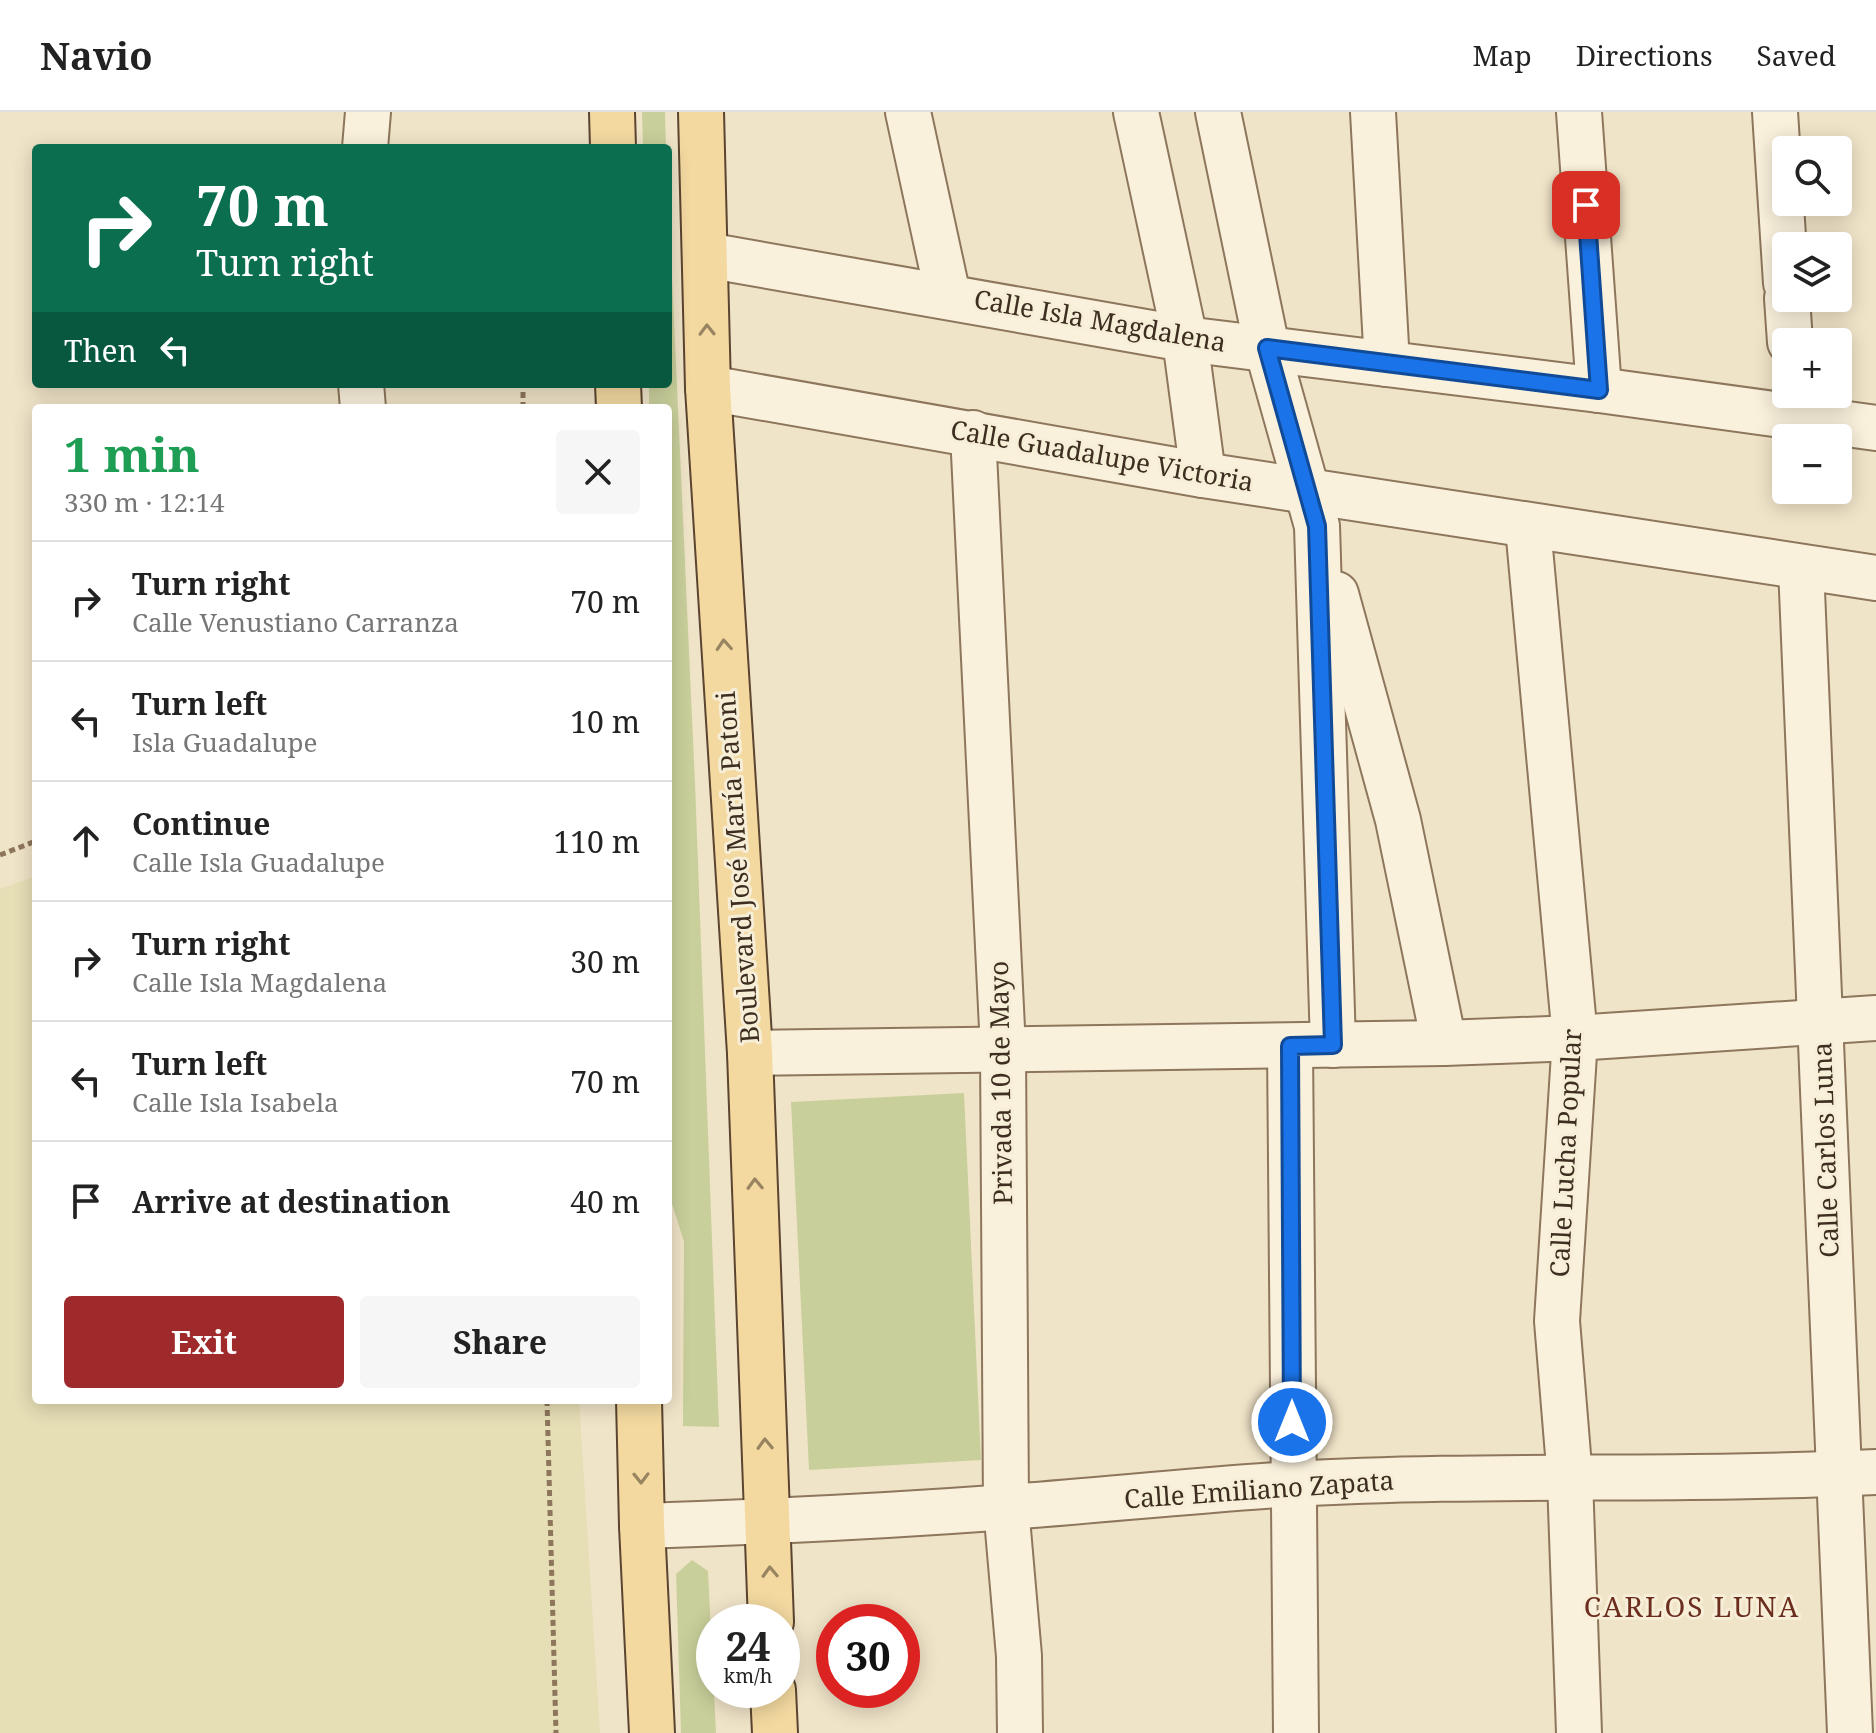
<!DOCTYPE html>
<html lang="en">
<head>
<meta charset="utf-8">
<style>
	:root { --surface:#fff; --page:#f6f6f6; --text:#222; --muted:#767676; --line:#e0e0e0; --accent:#9e2a2b }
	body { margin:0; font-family:"Noto Serif",serif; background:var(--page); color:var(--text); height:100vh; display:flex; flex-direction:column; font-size:30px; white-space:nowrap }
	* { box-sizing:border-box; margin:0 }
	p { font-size:26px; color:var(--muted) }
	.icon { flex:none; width:44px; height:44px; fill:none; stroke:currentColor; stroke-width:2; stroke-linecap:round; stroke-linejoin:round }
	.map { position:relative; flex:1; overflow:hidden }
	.drawer { position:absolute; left:32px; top:292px; width:640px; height:1000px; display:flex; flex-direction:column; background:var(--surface); border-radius:8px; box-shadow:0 4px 20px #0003 }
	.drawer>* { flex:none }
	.top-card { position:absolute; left:32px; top:32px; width:640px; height:244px; border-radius:8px; box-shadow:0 4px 20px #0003; background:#0b6e4f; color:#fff; overflow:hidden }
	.tools { position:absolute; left:1772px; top:24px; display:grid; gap:16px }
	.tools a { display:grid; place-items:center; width:80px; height:80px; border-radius:8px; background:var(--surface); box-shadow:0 4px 20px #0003; font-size:40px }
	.speed { position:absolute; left:696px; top:1492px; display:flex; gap:16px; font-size:40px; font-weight:700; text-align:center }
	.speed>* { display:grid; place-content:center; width:104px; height:104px; border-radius:50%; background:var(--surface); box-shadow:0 4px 20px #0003; line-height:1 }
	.speed small { font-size:20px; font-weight:400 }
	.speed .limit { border:12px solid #d22; background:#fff; color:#111 }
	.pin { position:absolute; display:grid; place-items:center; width:68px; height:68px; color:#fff; margin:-34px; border-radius:16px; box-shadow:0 4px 12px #0006 }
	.me { position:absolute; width:88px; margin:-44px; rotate:0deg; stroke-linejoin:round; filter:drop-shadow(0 0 6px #0008) }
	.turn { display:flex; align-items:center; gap:28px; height:168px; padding:0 32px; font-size:36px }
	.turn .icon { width:104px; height:104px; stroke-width:2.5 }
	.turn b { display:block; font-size:56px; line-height:68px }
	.then { display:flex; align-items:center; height:76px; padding:0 32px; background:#0003; gap:16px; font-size:30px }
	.round { display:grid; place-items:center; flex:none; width:84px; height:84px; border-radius:8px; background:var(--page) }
	.overview { display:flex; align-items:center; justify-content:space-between; height:136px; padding:0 32px }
	h1 { font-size:48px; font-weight:700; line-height:60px; color:#1e9e55 }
	.cta { display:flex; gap:16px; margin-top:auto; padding:16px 32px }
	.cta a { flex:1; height:92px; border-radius:8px; background:var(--accent); color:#fff; font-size:32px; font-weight:700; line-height:92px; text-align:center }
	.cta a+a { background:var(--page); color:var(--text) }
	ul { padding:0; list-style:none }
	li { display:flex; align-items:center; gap:24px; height:120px; padding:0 32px; border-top:2px solid var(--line) }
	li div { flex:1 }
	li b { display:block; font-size:30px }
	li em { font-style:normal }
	header { display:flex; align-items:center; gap:48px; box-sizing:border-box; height:112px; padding:0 40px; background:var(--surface); border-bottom:2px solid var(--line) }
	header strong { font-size:38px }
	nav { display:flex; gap:44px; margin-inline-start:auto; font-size:28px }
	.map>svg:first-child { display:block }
	.farmland { fill:#e6deb5 }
	.green { fill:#c9cf9b }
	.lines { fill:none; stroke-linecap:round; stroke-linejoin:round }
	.minor-casing { stroke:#8d765c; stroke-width:48 }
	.major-casing { stroke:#5b4430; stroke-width:48 }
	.path { stroke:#8d765c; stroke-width:5; stroke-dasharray:6 4; stroke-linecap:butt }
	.minor { stroke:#faf1dc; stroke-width:44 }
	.major { stroke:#f3d9a0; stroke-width:44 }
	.oneway { stroke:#988460 }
	.route-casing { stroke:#114b97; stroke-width:20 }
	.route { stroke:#1a73e8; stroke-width:14 }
	.labels { text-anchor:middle; stroke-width:6; stroke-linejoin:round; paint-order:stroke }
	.street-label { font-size:26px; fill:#3d2e20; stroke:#f7eed8 }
	.neighbourhood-label { font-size:28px; letter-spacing:2px; fill:#6b2e1e; stroke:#f7eed8 }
</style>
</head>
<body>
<header>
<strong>Navio</strong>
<nav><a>Map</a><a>Directions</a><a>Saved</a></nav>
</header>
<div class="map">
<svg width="1876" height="1621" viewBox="0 0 1876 1621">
	<rect width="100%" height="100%" fill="#f0e4c8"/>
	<polygon class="farmland" points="36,764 36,1288 579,1288 600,1621 0,1621 0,777"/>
	<g class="green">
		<polygon points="642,0 665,0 666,36 643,36"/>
		<polygon points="668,76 695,671 719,1315 683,1314 684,1130 668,1079 668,296 649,296 649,272 668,272"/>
		<polygon points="964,981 981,1348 809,1358 791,990"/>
		<polygon points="692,1448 708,1459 716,1621 681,1621 676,1462"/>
	</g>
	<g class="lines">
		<g class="minor-casing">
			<g id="minor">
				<polyline points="908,0 948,184"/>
				<polyline points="1136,0 1185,227 1203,363"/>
				<polyline points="1218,0 1267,236 1317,414 1333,933"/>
				<polyline points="1373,0 1387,252"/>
				<polyline points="1579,0 1599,278"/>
				<polyline points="1775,0 1786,171"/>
				<polyline points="365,36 368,0"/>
				<polyline points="706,143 1185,227 1599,278 1876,316"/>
				<polyline points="1787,186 1790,230"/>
				<polyline points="361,272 363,296"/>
				<polyline points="708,276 1203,363 1876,466"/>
				<polyline points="973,321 1003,937 1006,1395 1019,1544 1020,1621"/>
				<polyline points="1528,415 1575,926 1557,1209 1570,1367 1579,1621"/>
				<path d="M1801,455C1818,843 1830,1232 1850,1621"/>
				<polyline points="1336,482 1398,708 1444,931"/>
				<polyline points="1290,934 1296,1621"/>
				<polyline points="750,941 1444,931 1575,926 1876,906"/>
				<path d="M642,1414C764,1410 886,1404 1008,1395C1103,1388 1197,1378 1292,1372C1487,1361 1682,1370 1876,1360"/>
			</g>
		</g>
		<g class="major-casing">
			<g id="major">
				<polyline points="612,0 613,36"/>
				<polyline points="701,0 708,276 750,941 771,1510"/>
				<polyline points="618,272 619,296"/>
				<polyline points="639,1288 642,1414 652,1621"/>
				<polyline points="773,1578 775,1621"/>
			</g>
		</g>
		<g class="path">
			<polyline points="523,296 523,272"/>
			<polyline points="0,743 36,729"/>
			<polyline points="547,1288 556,1621"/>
		</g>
		<use href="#minor" class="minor"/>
		<use href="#major" class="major"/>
	</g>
	<defs><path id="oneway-chevron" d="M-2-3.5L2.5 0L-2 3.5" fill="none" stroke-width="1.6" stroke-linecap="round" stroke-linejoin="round" transform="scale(2)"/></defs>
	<g class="oneway">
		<use href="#oneway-chevron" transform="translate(707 218) rotate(-91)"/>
		<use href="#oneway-chevron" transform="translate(724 533) rotate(-94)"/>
		<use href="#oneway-chevron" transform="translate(755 1072) rotate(-92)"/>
		<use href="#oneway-chevron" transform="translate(765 1332) rotate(-92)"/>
		<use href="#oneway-chevron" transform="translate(641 1366) rotate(89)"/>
		<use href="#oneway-chevron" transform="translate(770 1460) rotate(-92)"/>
	</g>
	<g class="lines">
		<g class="route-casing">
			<polyline id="route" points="1292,1310 1290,934 1333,933 1317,414 1267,236 1599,278 1586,93"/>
		</g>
		<use href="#route" class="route"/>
	</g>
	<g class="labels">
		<g class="street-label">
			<text transform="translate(1100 209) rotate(10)" y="9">Calle Isla Magdalena</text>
			<text transform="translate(1102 344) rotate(10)" y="9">Calle Guadalupe Victoria</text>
			<text transform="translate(738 755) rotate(-94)" y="9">Boulevard José María Patoni</text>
			<text transform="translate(1001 971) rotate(-91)" y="9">Privada 10 de Mayo</text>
			<text transform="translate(1826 1038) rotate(-92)" y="9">Calle Carlos Luna</text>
			<text transform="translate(1566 1041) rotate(-87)" y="9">Calle Lucha Popular</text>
			<text transform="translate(1259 1378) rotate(-4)" y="9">Calle Emiliano Zapata</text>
		</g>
		<g class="neighbourhood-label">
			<text x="1692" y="1505">CARLOS LUNA</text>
		</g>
	</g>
</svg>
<div class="tools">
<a><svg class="icon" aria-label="search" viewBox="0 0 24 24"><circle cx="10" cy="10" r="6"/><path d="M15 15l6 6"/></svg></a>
<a><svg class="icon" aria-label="layers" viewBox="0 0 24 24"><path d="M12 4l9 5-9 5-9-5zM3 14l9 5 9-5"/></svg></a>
<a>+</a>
<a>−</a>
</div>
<div class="speed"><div>24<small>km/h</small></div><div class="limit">30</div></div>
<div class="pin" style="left:1586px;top:93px;background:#d93025"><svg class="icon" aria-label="arrive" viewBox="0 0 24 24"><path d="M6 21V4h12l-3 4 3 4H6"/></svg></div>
<svg class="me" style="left:1292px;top:1310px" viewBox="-20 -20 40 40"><circle r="17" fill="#1a73e8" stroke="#fff" stroke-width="3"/><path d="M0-11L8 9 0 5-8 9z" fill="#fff"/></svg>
<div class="top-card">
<div class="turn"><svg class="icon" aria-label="right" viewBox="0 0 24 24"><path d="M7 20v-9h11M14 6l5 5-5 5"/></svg><div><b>70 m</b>Turn right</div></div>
<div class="then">Then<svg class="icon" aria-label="left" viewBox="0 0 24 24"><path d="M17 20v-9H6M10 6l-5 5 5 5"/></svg></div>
</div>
<section class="drawer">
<div class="overview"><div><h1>1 min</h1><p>330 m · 12:14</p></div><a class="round"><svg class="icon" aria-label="close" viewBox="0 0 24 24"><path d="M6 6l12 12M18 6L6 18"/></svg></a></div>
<ul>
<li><svg class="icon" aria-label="right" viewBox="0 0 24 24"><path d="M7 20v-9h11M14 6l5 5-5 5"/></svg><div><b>Turn right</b><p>Calle Venustiano Carranza</p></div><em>70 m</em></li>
<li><svg class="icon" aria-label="left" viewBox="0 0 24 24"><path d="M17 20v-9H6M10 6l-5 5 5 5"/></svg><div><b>Turn left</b><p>Isla Guadalupe</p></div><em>10 m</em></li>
<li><svg class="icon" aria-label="ahead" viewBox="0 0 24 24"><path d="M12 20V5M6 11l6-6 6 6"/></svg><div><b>Continue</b><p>Calle Isla Guadalupe</p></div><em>110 m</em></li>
<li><svg class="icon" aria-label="right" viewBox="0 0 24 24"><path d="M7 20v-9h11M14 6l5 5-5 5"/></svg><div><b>Turn right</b><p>Calle Isla Magdalena</p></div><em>30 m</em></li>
<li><svg class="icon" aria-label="left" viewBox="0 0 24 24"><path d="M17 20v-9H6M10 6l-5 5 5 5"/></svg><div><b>Turn left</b><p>Calle Isla Isabela</p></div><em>70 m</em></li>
<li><svg class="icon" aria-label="arrive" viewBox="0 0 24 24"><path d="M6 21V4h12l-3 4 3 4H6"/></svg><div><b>Arrive at destination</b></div><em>40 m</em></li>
</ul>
<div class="cta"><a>Exit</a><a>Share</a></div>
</section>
</div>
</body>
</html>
